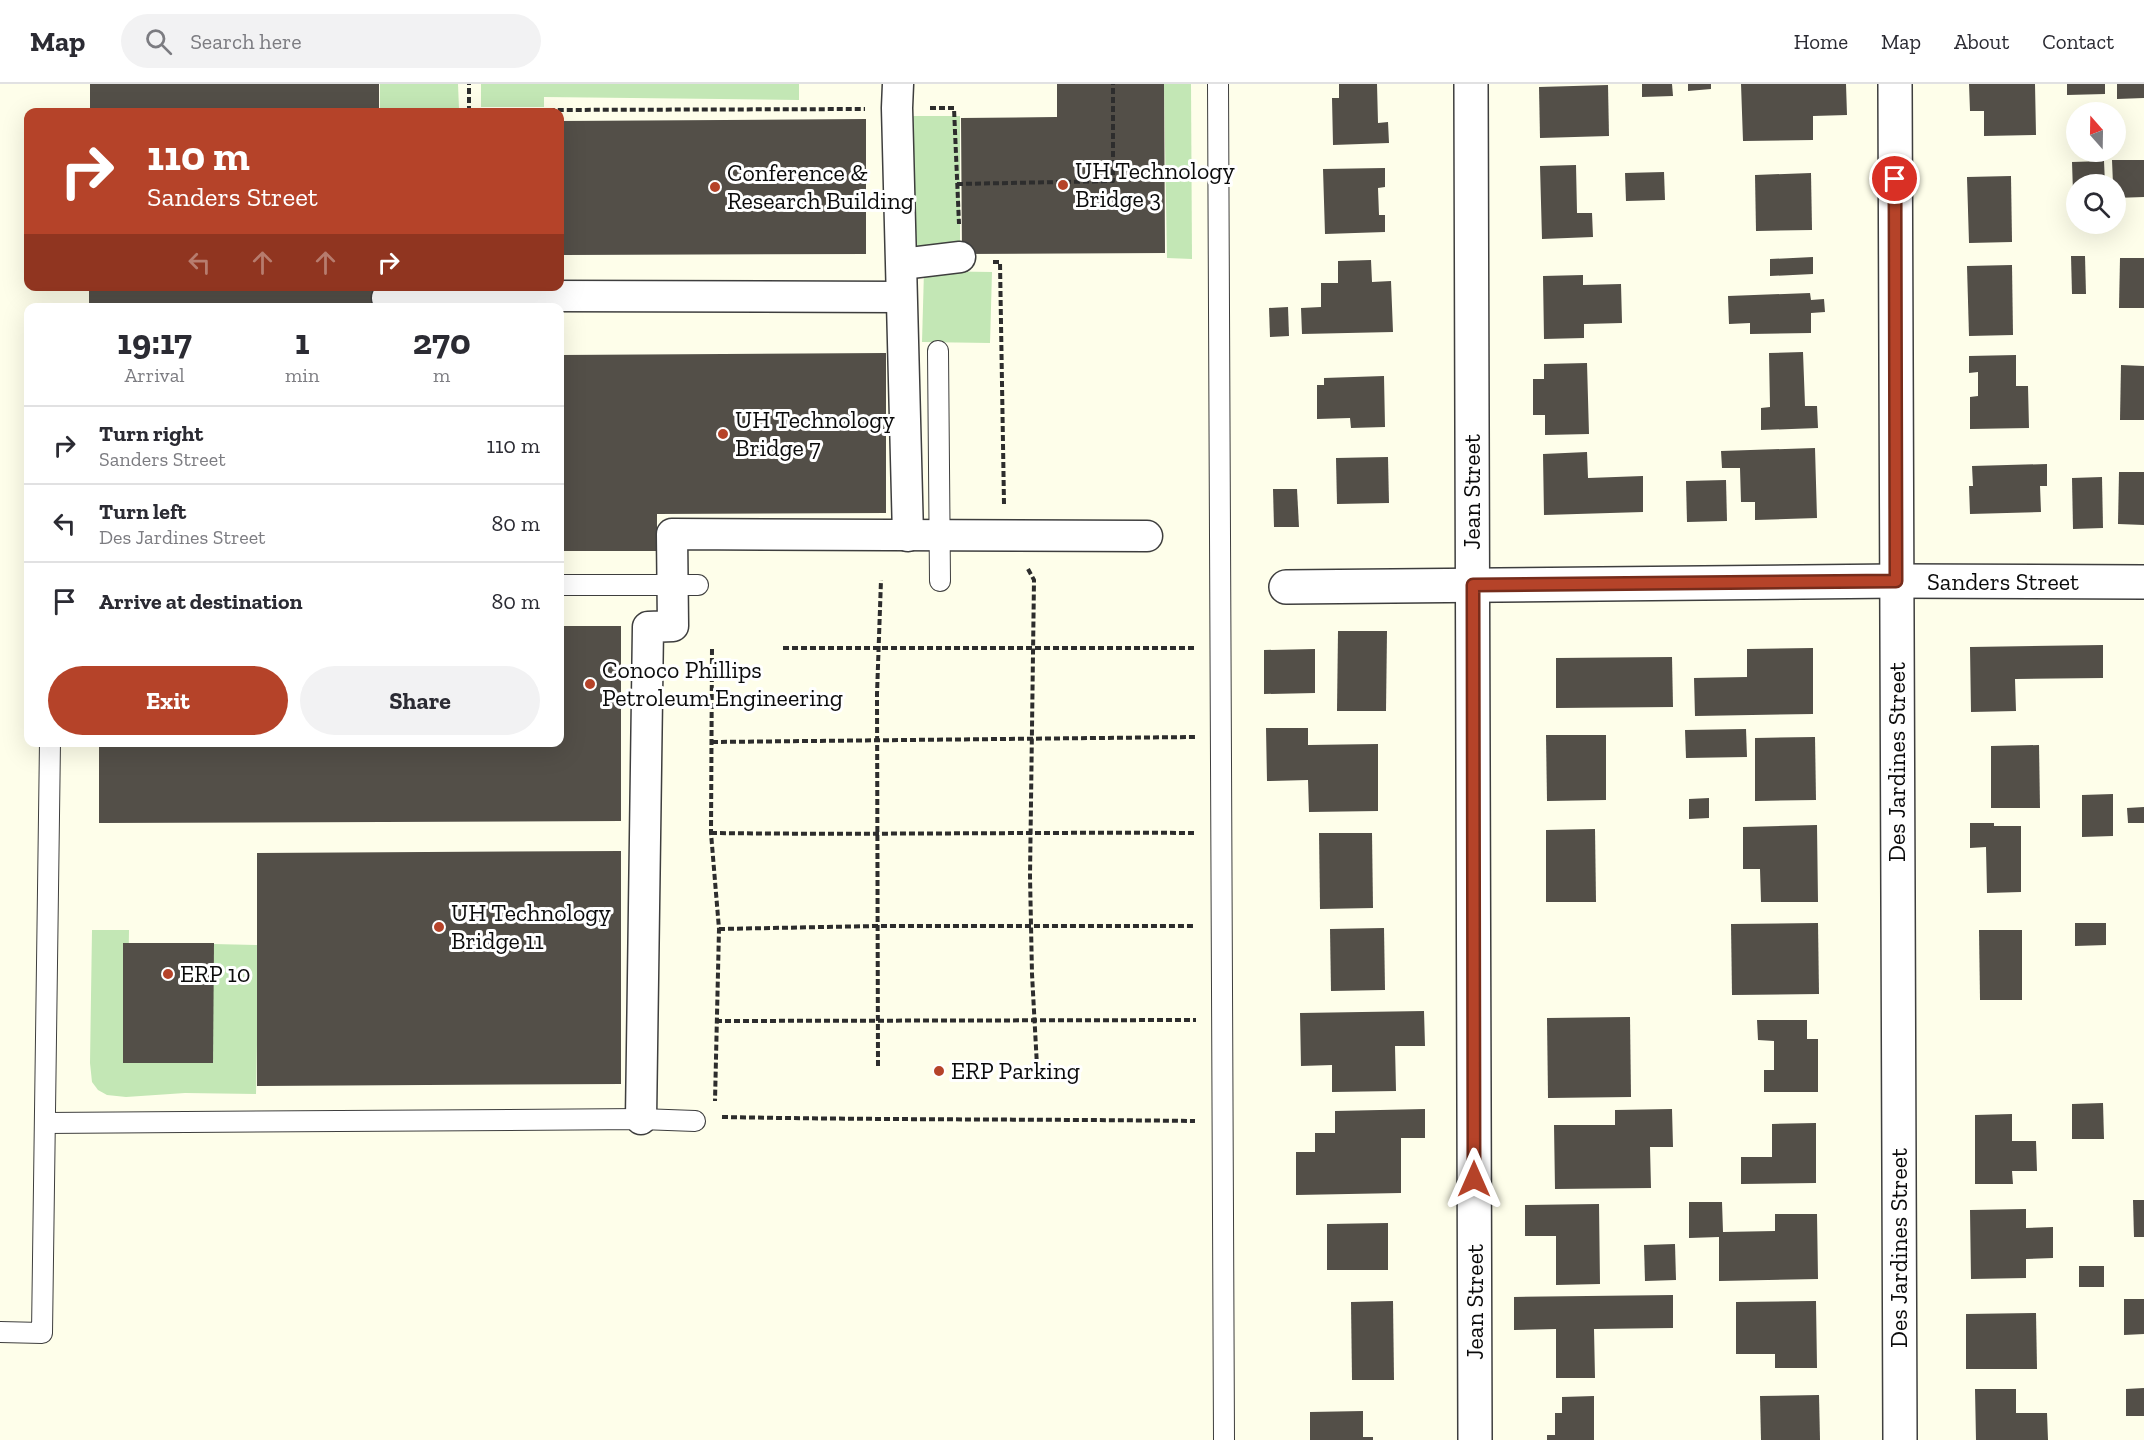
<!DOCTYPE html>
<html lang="en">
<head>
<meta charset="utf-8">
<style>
	:root { --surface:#fff; --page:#f2f2f3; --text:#2b2b33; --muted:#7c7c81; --line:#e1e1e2; --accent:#b54329 }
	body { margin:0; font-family:"Zilla Slab",serif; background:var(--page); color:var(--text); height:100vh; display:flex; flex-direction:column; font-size:22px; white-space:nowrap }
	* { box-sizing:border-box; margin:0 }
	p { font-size:20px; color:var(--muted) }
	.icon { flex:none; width:33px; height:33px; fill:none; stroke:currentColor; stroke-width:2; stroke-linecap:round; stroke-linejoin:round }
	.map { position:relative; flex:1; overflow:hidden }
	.sheet { position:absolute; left:24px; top:219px; width:540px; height:444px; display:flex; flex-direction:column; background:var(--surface); border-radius:12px; box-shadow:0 6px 24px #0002 }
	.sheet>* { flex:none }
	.banner { position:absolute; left:24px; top:24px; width:540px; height:183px; border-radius:12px; box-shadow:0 6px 24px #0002; background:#b54329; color:#fff; overflow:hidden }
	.needle { width:39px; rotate:340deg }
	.tools { position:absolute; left:2066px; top:18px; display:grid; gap:12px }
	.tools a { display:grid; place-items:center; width:60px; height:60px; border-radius:50%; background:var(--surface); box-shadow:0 6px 24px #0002; font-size:30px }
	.pin { position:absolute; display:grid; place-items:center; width:51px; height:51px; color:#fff; margin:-26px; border:3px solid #fff; border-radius:50%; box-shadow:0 2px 6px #0007 }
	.me { position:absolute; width:66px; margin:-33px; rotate:0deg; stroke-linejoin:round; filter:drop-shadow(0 0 4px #0008) }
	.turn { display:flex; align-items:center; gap:21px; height:126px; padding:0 24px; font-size:27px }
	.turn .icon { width:78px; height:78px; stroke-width:2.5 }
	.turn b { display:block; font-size:42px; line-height:51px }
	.lanes { display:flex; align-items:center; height:57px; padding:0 24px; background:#0003; justify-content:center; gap:30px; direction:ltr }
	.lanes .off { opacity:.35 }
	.eta { display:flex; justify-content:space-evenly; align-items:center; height:102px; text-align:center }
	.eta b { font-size:36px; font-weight:700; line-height:42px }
	.cta { display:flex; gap:12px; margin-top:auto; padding:12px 24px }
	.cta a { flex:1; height:69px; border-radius:36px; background:var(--accent); color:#fff; font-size:24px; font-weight:700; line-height:69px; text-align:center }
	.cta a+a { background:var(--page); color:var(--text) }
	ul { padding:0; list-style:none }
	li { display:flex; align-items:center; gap:18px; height:78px; padding:0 24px; border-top:2px solid var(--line) }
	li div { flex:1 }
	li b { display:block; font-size:22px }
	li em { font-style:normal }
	header { display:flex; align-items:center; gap:36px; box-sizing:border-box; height:84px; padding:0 30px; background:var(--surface); border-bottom:2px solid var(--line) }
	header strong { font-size:28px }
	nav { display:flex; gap:33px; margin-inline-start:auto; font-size:21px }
	.search { width:420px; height:54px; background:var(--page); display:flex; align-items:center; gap:15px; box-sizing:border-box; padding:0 21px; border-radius:33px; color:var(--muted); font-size:22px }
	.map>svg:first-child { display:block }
	.grass { fill:#c3e7b5 }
	.building { fill:#534f48 }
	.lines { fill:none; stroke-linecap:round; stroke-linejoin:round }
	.service-casing { stroke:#3e3e3e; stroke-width:22 }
	.pedestrian-casing { stroke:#3e3e3e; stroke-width:33 }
	.minor-casing { stroke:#3e3e3e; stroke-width:36 }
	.path { stroke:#2d2d2d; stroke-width:4; stroke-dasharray:6 3; stroke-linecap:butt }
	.service { stroke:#fff; stroke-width:20 }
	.pedestrian { stroke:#fff; stroke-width:30 }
	.minor { stroke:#fff; stroke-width:33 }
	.route-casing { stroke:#762c1b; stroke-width:15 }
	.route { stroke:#b54329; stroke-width:10 }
	.poi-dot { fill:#b54329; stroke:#fff; stroke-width:2 }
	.labels { text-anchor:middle; stroke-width:6; stroke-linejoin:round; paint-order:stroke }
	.poi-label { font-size:24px; fill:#0b0b0b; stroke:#fff; text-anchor:start }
	.street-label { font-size:24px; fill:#0b0b0b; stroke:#fff }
</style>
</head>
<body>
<header>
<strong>Map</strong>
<div class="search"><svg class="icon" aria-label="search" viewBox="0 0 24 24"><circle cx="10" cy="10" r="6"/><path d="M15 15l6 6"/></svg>Search here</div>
<nav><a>Home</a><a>Map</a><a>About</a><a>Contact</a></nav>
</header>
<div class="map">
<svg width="2144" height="1356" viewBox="0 0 2144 1356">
	<rect width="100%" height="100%" fill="#fefeea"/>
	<g class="grass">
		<polygon points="380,0 458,0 459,25 380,25"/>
		<polygon points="481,0 799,0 799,16 544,13 544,23 481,23"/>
		<polygon points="1164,0 1191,0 1192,175 1167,174"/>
		<polygon points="913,32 960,32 960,173 915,173"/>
		<polygon points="560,50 561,50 563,178 560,178"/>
		<polygon points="924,187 992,188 990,259 922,258"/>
		<polygon points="92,846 129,846 127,977 213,860 259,861 256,1010 185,1009 126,1013 107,1011 98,1006 92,998 90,979"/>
	</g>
	<g class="building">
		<rect x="90" y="0" width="289" height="28"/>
		<polygon points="1057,0 1164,0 1165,169 962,170 961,34 1057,33"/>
		<polygon points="1339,0 1377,0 1378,39 1388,38 1389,59 1333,61 1332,14 1339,14"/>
		<polygon points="1642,0 1672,0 1673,12 1642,13"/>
		<polygon points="1688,0 1711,0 1711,5 1688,7"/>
		<polygon points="1741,0 1846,0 1847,31 1813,32 1813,56 1743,57"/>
		<polygon points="1969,0 2035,0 2036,51 1984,52 1984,27 1970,27"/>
		<polygon points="2067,0 2105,0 2105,10 2067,11"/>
		<polygon points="2117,0 2144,0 2144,14 2117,15"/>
		<polygon points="1608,1 1609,52 1540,54 1539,3"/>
		<polygon points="866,35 866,170 564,171 563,37"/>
		<polygon points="2112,76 2144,76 2144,113 2115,114 2115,100 2113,100"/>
		<polygon points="2104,77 2105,100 2076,100 2076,108 2073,108 2072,78"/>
		<polygon points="1576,81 1577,129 1592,129 1593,153 1542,155 1540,82"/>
		<polygon points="1385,84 1385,103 1378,104 1379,131 1385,131 1385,148 1325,150 1323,85"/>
		<polygon points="1664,88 1665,116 1626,117 1625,89"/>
		<polygon points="1811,89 1812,146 1756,147 1755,91"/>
		<polygon points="2011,92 2012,158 1969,159 1967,93"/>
		<polygon points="2071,172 2085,172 2086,210 2072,210"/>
		<polygon points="1813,173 1813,190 1770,192 1770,175"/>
		<polygon points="2120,174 2144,174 2144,224 2119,224"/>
		<polygon points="1371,176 1372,198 1391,197 1393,248 1302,250 1301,224 1321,223 1321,199 1338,199 1338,177"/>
		<polygon points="2012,181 2013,251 1969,252 1967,182"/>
		<polygon points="1583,191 1583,201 1621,200 1622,239 1584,240 1584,254 1544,255 1543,192"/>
		<rect x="89" y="202" width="287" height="22"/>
		<polygon points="1810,209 1811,216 1824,215 1825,228 1811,229 1811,249 1750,250 1750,239 1729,240 1728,212"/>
		<polygon points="1288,223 1289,252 1270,253 1269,224"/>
		<polygon points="1803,268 1805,322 1817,322 1818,344 1761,346 1761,324 1770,323 1769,269"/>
		<polygon points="886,269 886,429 657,430 657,467 560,467 560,271"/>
		<polygon points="2016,271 2016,302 2028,302 2029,344 1970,345 1970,313 1978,312 1978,288 1969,289 1969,272"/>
		<polygon points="1587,279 1589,350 1545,351 1545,331 1533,331 1533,295 1544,295 1544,280"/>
		<polygon points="2121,281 2144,282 2144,336 2120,336"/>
		<polygon points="1384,292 1385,343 1351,344 1350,334 1317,335 1317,301 1324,301 1324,294"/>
		<polygon points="1815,364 1817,434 1755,436 1755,418 1741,418 1740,384 1722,384 1721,367"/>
		<polygon points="1587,368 1588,394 1643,392 1643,428 1544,431 1543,370"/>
		<polygon points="1388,373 1389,419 1337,420 1336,374"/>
		<polygon points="2047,380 2047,402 2040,402 2041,428 1970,430 1969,402 1973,402 1972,382"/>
		<polygon points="2119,388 2144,388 2144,441 2118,440"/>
		<polygon points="2102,393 2103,444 2073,445 2072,394"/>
		<polygon points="1726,396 1727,437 1687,438 1686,397"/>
		<polygon points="1273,405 1297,405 1299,443 1274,443"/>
		<polygon points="560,542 621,542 621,737 99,739 99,658 560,658"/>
		<polygon points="1338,547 1387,547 1386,627 1337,627"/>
		<polygon points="2103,561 2103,594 2015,595 2016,627 1971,628 1970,563"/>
		<polygon points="1813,564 1813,630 1695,632 1694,594 1747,593 1747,565"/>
		<polygon points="1315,565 1315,609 1264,610 1264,566"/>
		<polygon points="1672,573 1673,623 1556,624 1556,574"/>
		<polygon points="1266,644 1308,644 1308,661 1378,660 1378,727 1309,728 1308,696 1267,697"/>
		<polygon points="1746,645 1747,673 1686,674 1685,646"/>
		<polygon points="1546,651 1606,651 1606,716 1547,717"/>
		<polygon points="1815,653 1816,716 1755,717 1755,654"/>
		<polygon points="2039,661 2040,724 1991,724 1991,662"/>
		<polygon points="2113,710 2113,752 2082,753 2082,711"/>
		<polygon points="1709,714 1709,734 1689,735 1689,715"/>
		<polygon points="2144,723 2144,739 2128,739 2127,724"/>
		<polygon points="1970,739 1994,739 1994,742 2021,742 2021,808 1987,809 1986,763 1970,764"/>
		<polygon points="1817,741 1818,818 1761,818 1760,785 1743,785 1743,743"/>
		<polygon points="1595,745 1596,818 1546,818 1546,746"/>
		<polygon points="1319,749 1372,749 1373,824 1320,825"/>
		<polygon points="621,767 621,1000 257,1002 257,769"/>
		<polygon points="1818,839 1819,910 1732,911 1731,840"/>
		<polygon points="2075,839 2106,839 2106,861 2075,862"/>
		<polygon points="1384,844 1385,906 1331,907 1330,845"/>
		<polygon points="1979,846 2022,846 2022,916 1980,916"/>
		<polygon points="123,859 214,859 213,979 123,979"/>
		<polygon points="1424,927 1425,962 1395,962 1396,1007 1332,1008 1332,981 1301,982 1300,929"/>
		<polygon points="1630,933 1631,1013 1548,1014 1547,934"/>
		<polygon points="1757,936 1807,936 1807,955 1818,955 1818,1008 1764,1008 1764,986 1774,986 1774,957 1758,956"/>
		<polygon points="2103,1019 2104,1055 2072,1055 2072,1020"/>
		<polygon points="1425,1025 1425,1054 1401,1054 1401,1109 1296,1111 1296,1068 1315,1068 1315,1049 1335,1049 1335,1027"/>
		<polygon points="1672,1025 1673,1063 1650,1063 1651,1104 1555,1105 1554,1041 1615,1041 1615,1026"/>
		<polygon points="2012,1030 2012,1057 2036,1057 2037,1087 2012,1087 2013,1100 1975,1100 1975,1031"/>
		<polygon points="1816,1039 1816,1099 1741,1100 1741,1073 1772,1073 1772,1040"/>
		<polygon points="2133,1116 2144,1116 2144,1153 2134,1153"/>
		<polygon points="1689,1118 1722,1118 1723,1148 1775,1147 1775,1130 1817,1130 1818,1195 1719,1197 1719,1153 1689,1154"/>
		<polygon points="1599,1120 1600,1200 1556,1201 1556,1152 1525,1152 1525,1121"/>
		<polygon points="2026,1125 2026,1144 2053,1143 2053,1174 2026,1175 2026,1194 1971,1195 1970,1126"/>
		<polygon points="1388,1139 1388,1186 1327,1186 1327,1140"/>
		<polygon points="1675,1160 1676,1196 1645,1197 1644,1161"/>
		<rect x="2079" y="1182" width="25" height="21"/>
		<polygon points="1673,1211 1673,1244 1594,1245 1595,1294 1556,1294 1556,1245 1514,1246 1514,1213"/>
		<polygon points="2124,1215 2144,1215 2144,1250 2124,1251"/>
		<polygon points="1393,1217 1394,1296 1352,1296 1351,1218"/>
		<polygon points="1816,1217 1817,1284 1775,1284 1775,1270 1736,1270 1736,1218"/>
		<polygon points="2036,1229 2037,1285 1966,1285 1966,1230"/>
		<polygon points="2144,1304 2144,1332 2126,1332 2126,1305"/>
		<polygon points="1975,1305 2016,1305 2016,1329 2047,1329 2048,1356 1976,1356"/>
		<polygon points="1819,1311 1820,1356 1761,1356 1760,1312"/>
		<polygon points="1594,1312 1594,1356 1547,1356 1547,1351 1555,1351 1555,1329 1562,1329 1562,1313"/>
		<polygon points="1363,1327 1363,1353 1373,1353 1373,1356 1310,1356 1310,1328"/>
	</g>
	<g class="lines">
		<g class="service-casing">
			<g id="service">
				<polyline points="1218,0 1224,1356"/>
				<polyline points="938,267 940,497"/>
				<polyline points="560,501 698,501"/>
				<polyline points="45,1039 641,1035 695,1037"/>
				<polyline points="0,1248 42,1249 50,658"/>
			</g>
		</g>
		<g class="pedestrian-casing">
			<g id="pedestrian">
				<polyline points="898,0 897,24 908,452"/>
				<polyline points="902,180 960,173"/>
				<polyline points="387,214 549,212 901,213"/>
				<polyline points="641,1035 648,543 673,542 672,450 1147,452"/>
			</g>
		</g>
		<g class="minor-casing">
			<g id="minor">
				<polyline points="1471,0 1475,1356"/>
				<polyline points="1895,0 1900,1356"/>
				<polyline points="1286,503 1896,497 2144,498"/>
			</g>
		</g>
		<g class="path">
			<polyline points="930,24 954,24 959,140"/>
			<polyline points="469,28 469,0"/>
			<polyline points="550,28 551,26 865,25"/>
			<polyline points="957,100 1113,97 1113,0"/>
			<polyline points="993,178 1000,178 1004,420"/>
			<polyline points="1028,485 1034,496 1030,792 1032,890 1037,982"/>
			<polyline points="783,564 1194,564"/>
			<polyline points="712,565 711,749 719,845 715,1017"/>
			<polyline points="712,658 1195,653"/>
			<path d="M711,749C872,751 1034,748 1196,749"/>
			<polyline points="719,845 877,842 1195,842"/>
			<polyline points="716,937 1196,936"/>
			<polyline points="878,982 877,610 881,496"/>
			<path d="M722,1033C880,1036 1037,1035 1195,1037"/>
		</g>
		<use href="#service" class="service"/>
		<use href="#pedestrian" class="pedestrian"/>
		<use href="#minor" class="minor"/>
	</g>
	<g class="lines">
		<g class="route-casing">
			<polyline id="route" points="1474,1095 1473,501 1896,497 1895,95"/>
		</g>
		<use href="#route" class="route"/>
	</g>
	<g class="poi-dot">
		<circle cx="1063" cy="101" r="6"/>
		<circle cx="715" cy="103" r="6"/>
		<circle cx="723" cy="350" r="6"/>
		<circle cx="590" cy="600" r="6"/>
		<circle cx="439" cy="843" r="6"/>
		<circle cx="168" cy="890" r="6"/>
		<circle cx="939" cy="987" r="6"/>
	</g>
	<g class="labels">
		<g class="poi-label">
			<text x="1075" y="95">UH Technology<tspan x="1075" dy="28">Bridge 3</tspan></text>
			<text x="727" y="97">Conference &amp;<tspan x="727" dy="28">Research Building</tspan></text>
			<text x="735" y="344">UH Technology<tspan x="735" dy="28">Bridge 7</tspan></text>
			<text x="602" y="594">Conoco Phillips<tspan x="602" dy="28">Petroleum Engineering</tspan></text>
			<text x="451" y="837">UH Technology<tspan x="451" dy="28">Bridge 11</tspan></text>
			<text x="180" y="898">ERP 10</text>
			<text x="951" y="995">ERP Parking</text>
		</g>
		<g class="street-label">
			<text transform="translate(1472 408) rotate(-90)" y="8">Jean Street</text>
			<text x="2003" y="506">Sanders Street</text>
			<text transform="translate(1897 678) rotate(-90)" y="8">Des Jardines Street</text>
			<text transform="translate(1899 1164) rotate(-90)" y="8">Des Jardines Street</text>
			<text transform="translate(1475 1218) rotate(-90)" y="8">Jean Street</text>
		</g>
	</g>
</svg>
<div class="tools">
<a><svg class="needle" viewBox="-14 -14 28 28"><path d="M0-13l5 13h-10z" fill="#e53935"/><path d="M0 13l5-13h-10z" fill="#7c7c81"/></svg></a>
<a><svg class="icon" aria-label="search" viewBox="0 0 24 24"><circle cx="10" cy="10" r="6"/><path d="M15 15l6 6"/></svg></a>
</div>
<div class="pin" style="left:1895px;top:95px;background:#d93025"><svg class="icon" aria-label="arrive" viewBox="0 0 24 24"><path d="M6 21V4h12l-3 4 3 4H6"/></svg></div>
<svg class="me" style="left:1474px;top:1095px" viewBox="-20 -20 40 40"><path d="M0-17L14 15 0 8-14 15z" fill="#b54329" stroke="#fff" stroke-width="4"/></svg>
<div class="banner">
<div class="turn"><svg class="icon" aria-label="right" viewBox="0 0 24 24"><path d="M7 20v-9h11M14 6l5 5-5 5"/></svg><div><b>110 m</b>Sanders Street</div></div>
<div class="lanes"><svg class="icon off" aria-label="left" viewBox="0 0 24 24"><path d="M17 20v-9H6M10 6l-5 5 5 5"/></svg><svg class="icon off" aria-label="ahead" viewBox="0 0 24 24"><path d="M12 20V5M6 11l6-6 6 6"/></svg><svg class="icon off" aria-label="ahead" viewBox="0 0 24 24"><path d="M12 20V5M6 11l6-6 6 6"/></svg><svg class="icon" aria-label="right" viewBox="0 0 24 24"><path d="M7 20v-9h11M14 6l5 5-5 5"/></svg></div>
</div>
<section class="sheet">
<div class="eta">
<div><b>19:17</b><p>Arrival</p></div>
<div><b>1</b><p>min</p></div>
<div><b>270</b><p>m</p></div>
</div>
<ul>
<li><svg class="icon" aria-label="right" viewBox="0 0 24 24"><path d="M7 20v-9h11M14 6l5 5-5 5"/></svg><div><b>Turn right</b><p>Sanders Street</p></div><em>110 m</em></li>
<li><svg class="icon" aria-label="left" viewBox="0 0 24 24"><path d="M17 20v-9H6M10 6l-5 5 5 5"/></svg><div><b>Turn left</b><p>Des Jardines Street</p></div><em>80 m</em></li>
<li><svg class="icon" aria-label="arrive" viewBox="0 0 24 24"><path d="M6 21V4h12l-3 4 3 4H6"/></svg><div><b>Arrive at destination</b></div><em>80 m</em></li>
</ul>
<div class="cta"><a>Exit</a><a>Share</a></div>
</section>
</div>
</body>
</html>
